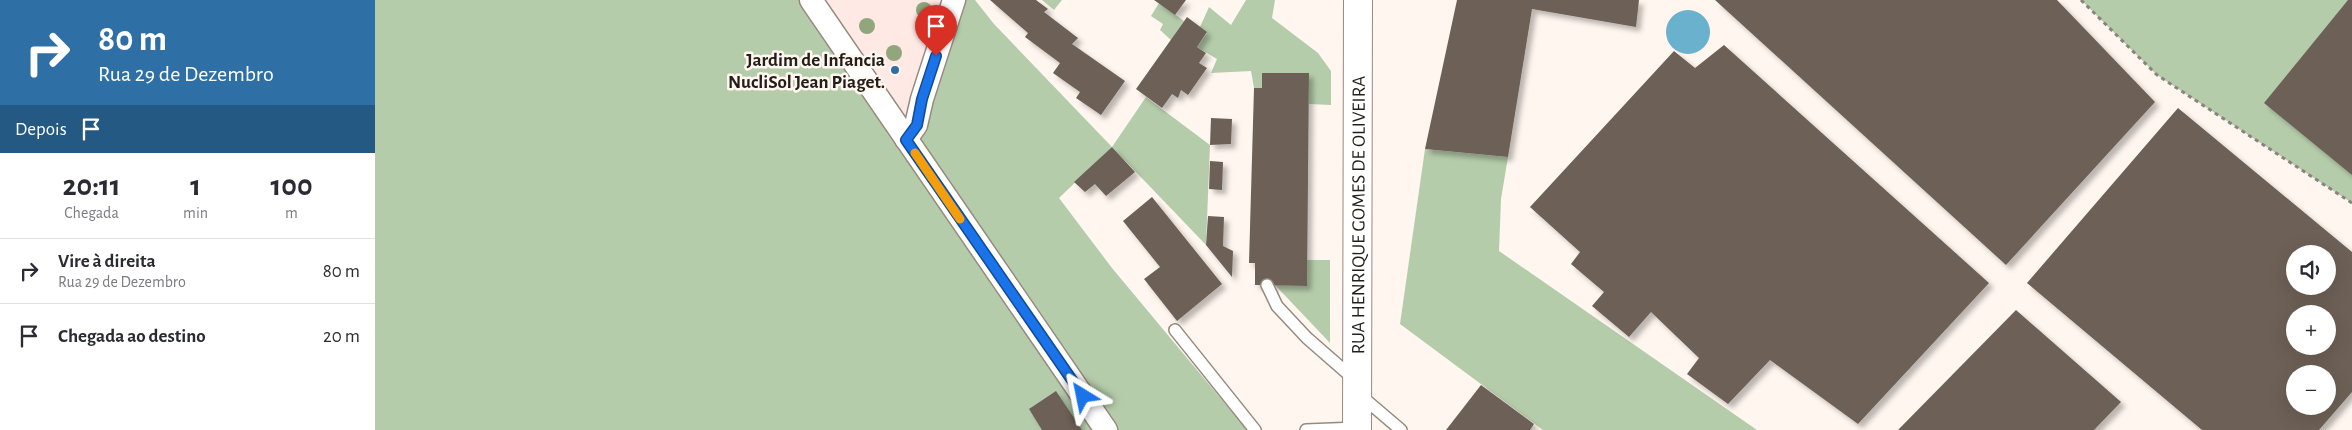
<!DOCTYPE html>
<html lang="pt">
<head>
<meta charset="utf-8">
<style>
	:root { --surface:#fff; --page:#f2f2f3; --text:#2b2b33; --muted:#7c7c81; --line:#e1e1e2 }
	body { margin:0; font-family:"Alegreya Sans",sans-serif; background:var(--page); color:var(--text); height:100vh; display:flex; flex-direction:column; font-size:19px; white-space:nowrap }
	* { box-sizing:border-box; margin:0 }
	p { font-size:16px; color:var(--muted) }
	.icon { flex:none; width:28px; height:28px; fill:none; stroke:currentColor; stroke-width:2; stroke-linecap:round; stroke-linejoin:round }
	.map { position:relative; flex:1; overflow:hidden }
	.drawer { display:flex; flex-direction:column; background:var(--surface); width:375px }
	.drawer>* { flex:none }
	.banner { background:#2e70a6; color:#fff; overflow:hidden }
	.fabs { position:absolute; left:1911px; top:245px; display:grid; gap:10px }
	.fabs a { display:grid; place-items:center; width:50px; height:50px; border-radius:50%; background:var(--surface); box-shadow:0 5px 20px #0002; font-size:25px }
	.pin { position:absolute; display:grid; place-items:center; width:42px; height:42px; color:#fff; margin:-51px -21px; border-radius:50% 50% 50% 0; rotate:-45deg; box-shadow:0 0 5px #0007 }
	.pin .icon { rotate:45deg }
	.me { position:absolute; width:55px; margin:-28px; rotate:325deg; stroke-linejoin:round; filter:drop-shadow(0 0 4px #0008) }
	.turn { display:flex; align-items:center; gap:18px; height:105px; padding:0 15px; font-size:22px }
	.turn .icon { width:65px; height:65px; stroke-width:2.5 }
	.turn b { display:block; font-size:35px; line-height:42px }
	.then { display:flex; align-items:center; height:48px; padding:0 15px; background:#0003; gap:10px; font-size:19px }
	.eta { display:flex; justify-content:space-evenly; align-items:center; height:85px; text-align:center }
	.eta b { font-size:30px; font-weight:600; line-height:35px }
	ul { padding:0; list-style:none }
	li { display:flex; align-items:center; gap:15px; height:65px; padding:0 15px; border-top:1px solid var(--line) }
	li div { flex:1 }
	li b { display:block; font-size:19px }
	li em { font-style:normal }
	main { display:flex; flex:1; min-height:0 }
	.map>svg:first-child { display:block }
	.education { fill:#fee9e4 }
	.green { fill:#b5ccaa }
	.water { fill:#69b1cc }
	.building { fill:#6d6157; fill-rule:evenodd; filter:url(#shadow) }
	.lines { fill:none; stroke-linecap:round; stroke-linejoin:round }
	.lane-casing { stroke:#968a7f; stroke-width:14 }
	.street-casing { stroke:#968a7f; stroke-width:25 }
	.secondary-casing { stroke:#968a7f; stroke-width:30 }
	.path { stroke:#8b847e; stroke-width:3; stroke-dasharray:4 4; stroke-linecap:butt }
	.lane { stroke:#fff; stroke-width:11 }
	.street { stroke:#fff; stroke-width:22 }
	.secondary { stroke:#fff; stroke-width:28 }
	.tree { fill:#91a67c }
	.route-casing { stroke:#114b97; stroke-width:12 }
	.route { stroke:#1a73e8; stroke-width:9 }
	.slow { stroke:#f59e0b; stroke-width:9 }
	.poi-dot { fill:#2e70a6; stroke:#fff6ef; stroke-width:2 }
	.labels { text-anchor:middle; stroke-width:5; stroke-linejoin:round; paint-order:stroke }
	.poi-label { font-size:19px; font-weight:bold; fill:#231e1a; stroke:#fff6ef; text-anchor:end }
	.street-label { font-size:19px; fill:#231e1a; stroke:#fff6ef }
</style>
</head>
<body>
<main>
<section class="drawer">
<div class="banner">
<div class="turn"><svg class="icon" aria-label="right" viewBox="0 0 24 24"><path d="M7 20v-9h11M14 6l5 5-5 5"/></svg><div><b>80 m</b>Rua 29 de Dezembro</div></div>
<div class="then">Depois<svg class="icon" aria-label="arrive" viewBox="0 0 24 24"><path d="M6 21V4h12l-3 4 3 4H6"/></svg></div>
</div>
<div class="eta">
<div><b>20:11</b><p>Chegada</p></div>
<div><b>1</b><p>min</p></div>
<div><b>100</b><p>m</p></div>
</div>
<ul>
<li><svg class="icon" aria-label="right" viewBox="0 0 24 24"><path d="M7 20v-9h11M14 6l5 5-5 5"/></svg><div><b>Vire à direita</b><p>Rua 29 de Dezembro</p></div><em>80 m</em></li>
<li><svg class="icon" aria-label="arrive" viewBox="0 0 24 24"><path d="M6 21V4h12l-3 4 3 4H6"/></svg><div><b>Chegada ao destino</b></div><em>20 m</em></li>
</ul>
</section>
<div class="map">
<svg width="1977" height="430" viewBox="0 0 1977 430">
	<defs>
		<filter id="shadow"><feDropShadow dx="4.5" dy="4.5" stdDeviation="2.5" flood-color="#0004"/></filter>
	</defs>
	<rect width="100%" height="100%" fill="#fff6ef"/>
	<polygon class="education" points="436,0 579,0 531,139"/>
	<g class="green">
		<polygon points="0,0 435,0 531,139 579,0 600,0 619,24 737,147 771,97 835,145 831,245 737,147 684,198 737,268 872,430 0,430"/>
		<polygon points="667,0 687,0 679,10"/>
		<polygon points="871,0 900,0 897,18 943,53 956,71 956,105 934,104 934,73 888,73 887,88 879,88 876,71 836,73 842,59 822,47 832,33 825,27 834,7 856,25"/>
		<polygon points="1706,0 1977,0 1977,203 1782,75"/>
		<polygon points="784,3 809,21 796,40 785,30 788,24 776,16"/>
		<polygon points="1050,149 1133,157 1126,199 1124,251 1382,430 1168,430 1025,324"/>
		<polygon points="932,260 955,260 955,343 900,285 931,286"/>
	</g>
	<circle class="water" cx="1313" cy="32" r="22"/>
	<g class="building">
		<polygon points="615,0 661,0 673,9 669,12 703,38 697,44 750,81 726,115 701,98 705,92 678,73 685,63 650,37 653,33"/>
		<polygon points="779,0 811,0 800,15"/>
		<polygon points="1082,0 1264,0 1261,27 1157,9 1133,157 1050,149"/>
		<polygon points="1340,0 1682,0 1780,102 1631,265"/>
		<polygon points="1973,0 1977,0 1977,175 1889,103"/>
		<polygon points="812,17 832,32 822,47 831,53 824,63 832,68 813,95 806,90 803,98 797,94 787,108 761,89"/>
		<polygon points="1349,45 1614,283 1483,424 1395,360 1353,404 1312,374 1324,358 1276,312 1254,337 1217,306 1229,292 1196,264 1205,252 1155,207 1299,51 1320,68"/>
		<polygon points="887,73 934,73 932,286 880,285 880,263 874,263 879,88 887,88"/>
		<path d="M1803,108L1977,252V392L1944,430H1827L1652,283ZM1920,254H1952V286H1920ZM1920,314H1952V346H1920ZM1920,374H1952V406H1920Z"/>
		<polygon points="836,118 857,119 856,144 835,145"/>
		<polygon points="737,147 760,172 731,196 720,184 710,192 699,182"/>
		<polygon points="835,161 848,162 847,190 834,189"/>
		<polygon points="777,197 847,284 802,321 769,279 785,267 748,221"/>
		<polygon points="833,216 849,217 848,246 858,251 857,277 831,245"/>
		<polygon points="1641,310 1746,402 1719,430 1523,430"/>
		<polygon points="1106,385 1159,424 1155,430 1071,430"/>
		<polygon points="681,391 707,430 667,430 654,409"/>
	</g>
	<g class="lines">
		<g class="lane-casing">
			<g id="lane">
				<polyline points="892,285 902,306 932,338 979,379"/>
				<polyline points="800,330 880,430"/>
				<polyline points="985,395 1026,430"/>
				<polyline points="931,430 982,428"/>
			</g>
		</g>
		<g class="street-casing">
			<g id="street">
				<polyline points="436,0 731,430"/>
				<polyline points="531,139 541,125 547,99 579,0"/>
			</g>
		</g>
		<g class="secondary-casing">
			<g id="secondary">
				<path id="s1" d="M982,430L983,0"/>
			</g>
		</g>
		<polyline class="path" points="1706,0 1782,75 1977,203"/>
		<use href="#lane" class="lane"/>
		<use href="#street" class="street"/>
		<use href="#secondary" class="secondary"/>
	</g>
	<g class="tree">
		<circle cx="549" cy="10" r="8"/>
		<circle cx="492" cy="26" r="8"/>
		<circle cx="519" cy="53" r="8"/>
	</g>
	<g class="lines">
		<g class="route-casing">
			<polyline id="route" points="561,56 547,99 542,125 531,140 708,396"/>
		</g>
		<use href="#route" class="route"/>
		<polyline class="slow" points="540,153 585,219"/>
	</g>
	<circle class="poi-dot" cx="520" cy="70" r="5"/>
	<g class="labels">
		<g class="poi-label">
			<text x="510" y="66">Jardim de Infancia<tspan x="510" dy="22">NucliSol Jean Piaget.</tspan></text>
		</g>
		<g class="street-label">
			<text dy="7" stroke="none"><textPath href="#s1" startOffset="215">RUA HENRIQUE GOMES DE OLIVEIRA</textPath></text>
		</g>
	</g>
</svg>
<div class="fabs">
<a><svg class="icon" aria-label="sound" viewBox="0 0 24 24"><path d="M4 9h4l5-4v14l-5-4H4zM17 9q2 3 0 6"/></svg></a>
<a>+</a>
<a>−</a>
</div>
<div class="pin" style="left:561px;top:56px;background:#d93025"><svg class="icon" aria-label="arrive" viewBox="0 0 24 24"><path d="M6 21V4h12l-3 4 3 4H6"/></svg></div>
<svg class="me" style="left:708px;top:396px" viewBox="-20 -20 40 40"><path d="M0-17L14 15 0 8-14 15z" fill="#1a73e8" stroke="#fff" stroke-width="4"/></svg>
</div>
</main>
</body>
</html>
